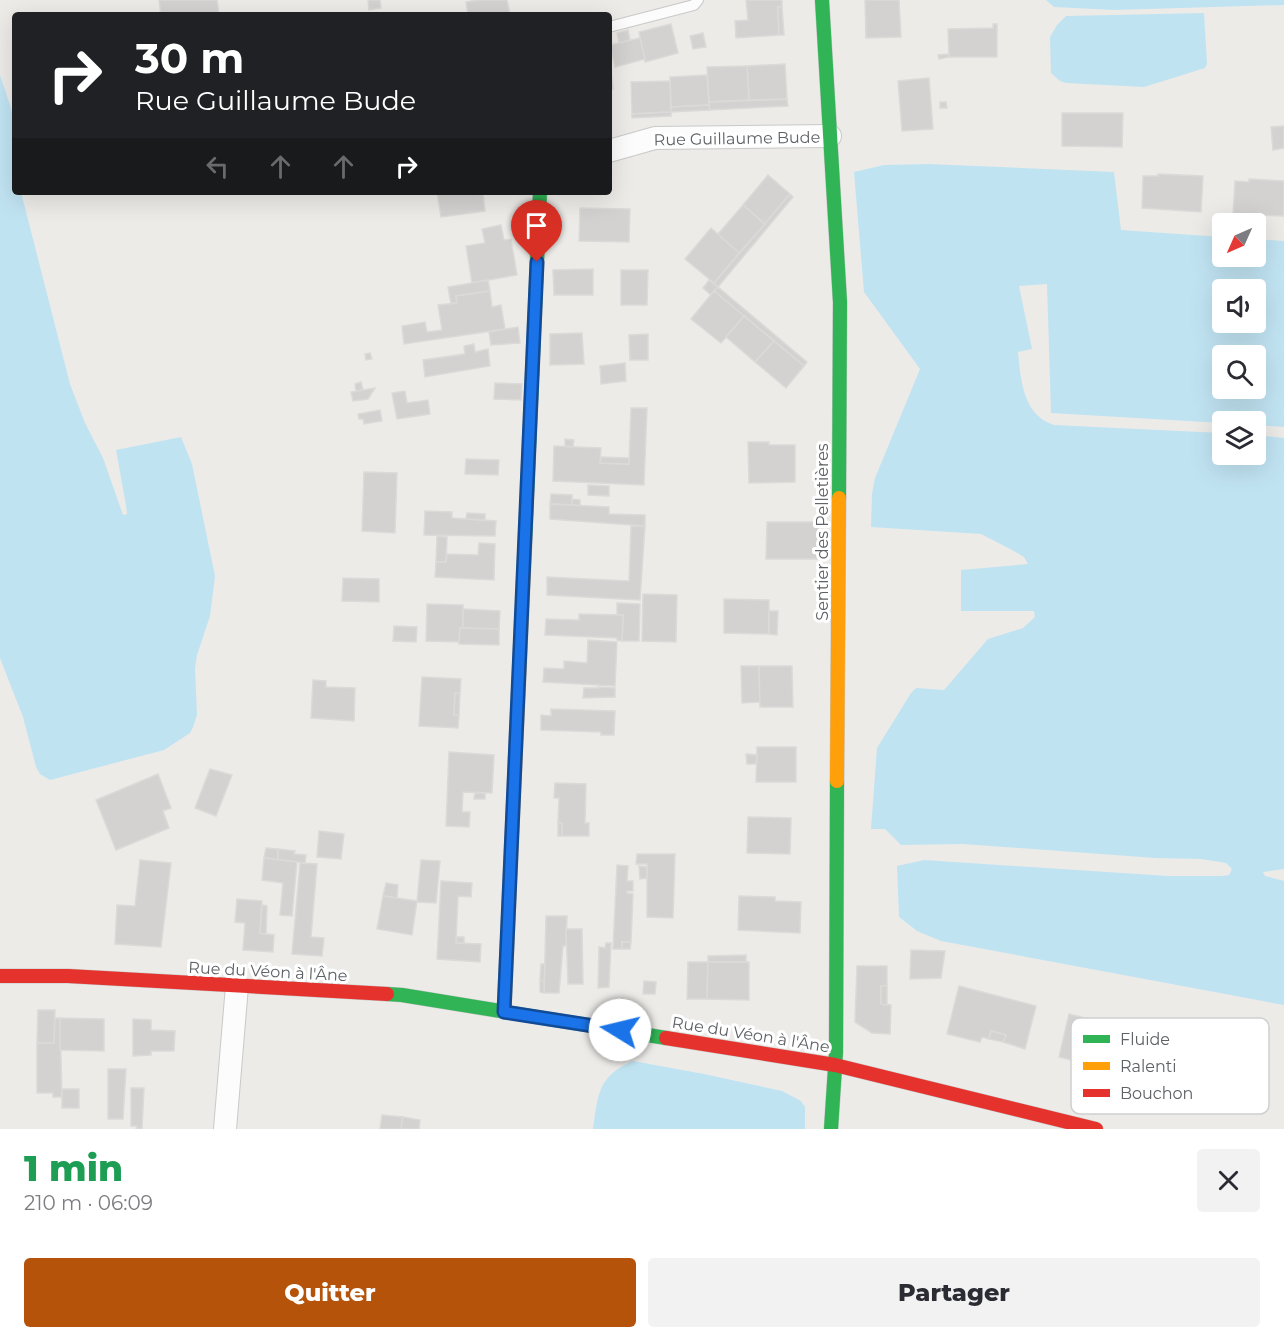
<!DOCTYPE html>
<html lang="fr">
<head>
<meta charset="utf-8">
<style>
	:root { --surface:#fff; --page:#f2f2f3; --text:#2b2b33; --muted:#7c7c81; --accent:#b45309 }
	body { margin:0; font-family:Montserrat,sans-serif; background:var(--page); color:var(--text); height:100vh; display:flex; flex-direction:column; font-size:22px; white-space:nowrap }
	* { box-sizing:border-box; margin:0 }
	p { font-size:20px; color:var(--muted) }
	.icon { flex:none; width:33px; height:33px; fill:none; stroke:currentColor; stroke-width:2; stroke-linecap:round; stroke-linejoin:round }
	.map { position:relative; height:1129px; overflow:hidden }
	.drawer { display:flex; flex-direction:column; background:var(--surface); flex:1 }
	.drawer>* { flex:none }
	.guide { position:absolute; left:12px; top:12px; width:600px; height:183px; border-radius:6px; box-shadow:0 6px 24px #0002; background:#202124; color:#fff; overflow:hidden }
	.needle { width:39px; rotate:225deg }
	.controls { position:absolute; left:1212px; top:213px; display:grid; gap:12px }
	.controls a { display:grid; place-items:center; width:54px; height:54px; border-radius:6px; background:var(--surface); box-shadow:0 6px 24px #0002; font-size:30px }
	.pin { position:absolute; display:grid; place-items:center; width:51px; height:51px; color:#fff; margin:-62px -26px; border-radius:50% 50% 50% 0; rotate:-45deg; box-shadow:0 0 6px #0007 }
	.pin .icon { rotate:45deg }
	.me { position:absolute; width:66px; margin:-33px; rotate:279deg; stroke-linejoin:round; filter:drop-shadow(0 0 4px #0008) }
	.turn { display:flex; align-items:center; gap:21px; height:126px; padding:0 24px; font-size:27px }
	.turn .icon { width:78px; height:78px; stroke-width:2.5 }
	.turn b { display:block; font-size:42px; line-height:51px }
	.lanes { display:flex; align-items:center; height:57px; padding:0 24px; background:#0003; justify-content:center; gap:30px; direction:ltr }
	.lanes .off { opacity:.35 }
	.round { display:grid; place-items:center; flex:none; width:63px; height:63px; border-radius:6px; background:var(--page) }
	.summary { display:flex; align-items:center; justify-content:space-between; height:102px; padding:0 24px }
	h1 { font-size:36px; font-weight:800; line-height:45px; color:#1e9e55 }
	.action { display:flex; gap:12px; margin-top:auto; padding:12px 24px }
	.action a { flex:1; height:69px; border-radius:6px; background:var(--accent); color:#fff; font-size:24px; font-weight:800; line-height:69px; text-align:center }
	.action a+a { background:var(--page); color:var(--text) }
	.map>svg:first-child { display:block }
	.water { fill:#c0e3f2; fill-rule:evenodd }
	.building { fill:#d4d2d1; stroke:#dcdad8; stroke-width:1.5 }
	.lines { fill:none; stroke-linecap:round; stroke-linejoin:round }
	.lane-casing { stroke:#c9c9c8; stroke-width:12 }
	.street-casing { stroke:#c9c9c8; stroke-width:24 }
	.fast-casing { stroke:#c7c8c7; stroke-width:15 }
	.slow-casing { stroke:#c7c8c7; stroke-width:15 }
	.jam-casing { stroke:#c7c8c7; stroke-width:15 }
	.lane { stroke:#fcfcfc; stroke-width:10 }
	.street { stroke:#fcfcfc; stroke-width:22 }
	.fast { stroke:#30b455; stroke-width:14 }
	.slow { stroke:#ff9f0a; stroke-width:14 }
	.jam { stroke:#e5322d; stroke-width:14 }
	.route-casing { stroke:#114b97; stroke-width:15 }
	.route { stroke:#1a73e8; stroke-width:10 }
	.labels { text-anchor:middle; stroke-width:6; stroke-linejoin:round; paint-order:stroke }
	.street-label { font-size:16px; fill:#5e6265; stroke:#fff }
	.key { fill:#fff; stroke:#cfd0d1; stroke-width:1.5 }
	.key-label { font-size:16px; fill:#5e6265 }
</style>
</head>
<body>
<div class="map">
<svg width="1284" height="1129" viewBox="0 0 1284 1129">
	<rect width="100%" height="100%" fill="#edebe8"/>
	<g class="water">
		<polygon points="1046,0 1284,0 1284,5 1114,10 1054,7"/>
		<polygon points="1204,13 1207,64 1205,68 1144,87 1066,83 1060,81 1051,73 1050,37 1057,25 1066,16"/>
		<polygon points="0,75 11,108 15,128 15,192 21,192 70,384 85,423 103,458 123,515 127,514 126,505 116,450 181,437 192,464 215,576 210,616 197,655 195,668 197,715 193,727 190,733 164,750 50,780 40,774 36,767 23,717 0,658"/>
		<path d="M928,164L1114,172L1121,230L1222,237V256H1256V239L1284,241V427L1256,425V422H1222V423L1051,413L1047,284L1019,286L1032,349L1018,352C1021,381 1023,415 1054,425L1222,433V454H1256V435L1284,438V869L1263,872L1265,876L1284,881V1005L941,941L917,931L899,917L897,866L924,860L1168,876H1222L1229,875L1232,869L1226,863L1201,859L1155,858L963,844L901,845L885,829H871L877,748L911,693L916,688L944,690L988,639L1023,628L1035,617L1034,611H961V570L1028,564L1024,557L1012,550L981,534L871,527L872,494L875,478L920,369L864,292L854,172L884,165ZM1222,290H1256V322H1222ZM1222,356H1256V388H1222Z"/>
		<path d="M633,1061L704,1074L782,1091L801,1101L805,1107V1129H593C598,1094 598,1076 633,1061Z"/>
	</g>
	<g class="building">
		<polygon points="159,0 217,0 219,15 161,15"/>
		<polygon points="368,0 380,0 381,8 369,10"/>
		<polygon points="479,0 507,0 510,15 468,15 466,2"/>
		<polygon points="746,0 782,0 782,7 778,7 779,35 736,38 735,21 748,20"/>
		<polygon points="865,0 899,0 901,37 866,38"/>
		<polygon points="778,7 782,7 784,35 779,35"/>
		<polygon points="671,24 678,53 645,62 639,32"/>
		<polygon points="993,24 997,24 997,57 949,57 948,29 993,28"/>
		<polygon points="628,30 630,40 619,43 617,33"/>
		<polygon points="703,33 706,47 693,49 690,36"/>
		<polygon points="640,38 645,59 615,67 610,45"/>
		<polygon points="609,54 613,89 609,90"/>
		<polygon points="949,54 949,57 939,59 938,55"/>
		<polygon points="785,64 787,99 749,100 747,66"/>
		<polygon points="747,66 749,100 709,102 707,67"/>
		<polygon points="707,75 709,105 671,107 670,77"/>
		<polygon points="929,78 933,129 902,131 898,81"/>
		<polygon points="670,81 671,112 632,114 631,82"/>
		<polygon points="787,99 788,106 710,110 709,102"/>
		<polygon points="940,102 946,102 947,108 940,108"/>
		<polygon points="709,105 710,110 671,112 671,107"/>
		<polygon points="671,112 671,116 632,118 632,114"/>
		<polygon points="1062,113 1123,113 1122,147 1062,146"/>
		<polygon points="1284,126 1284,148 1273,150 1271,127"/>
		<polygon points="1158,174 1203,176 1201,212 1142,208 1143,176 1158,176"/>
		<polygon points="768,175 790,194 765,224 743,205"/>
		<polygon points="1249,179 1284,181 1284,216 1233,214 1235,181 1249,182"/>
		<polygon points="437,192 478,192 479,195 483,194 485,211 441,217"/>
		<polygon points="790,194 793,197 718,287 714,283"/>
		<polygon points="743,205 765,224 739,253 718,234"/>
		<polygon points="580,208 630,209 629,242 579,241"/>
		<polygon points="501,225 504,240 511,239 517,275 472,283 466,246 485,243 482,229"/>
		<polygon points="711,228 739,253 714,283 685,259"/>
		<polygon points="593,269 593,295 554,295 553,270"/>
		<polygon points="621,270 648,270 647,305 621,305"/>
		<polygon points="488,280 490,291 456,296 457,303 451,304 448,287"/>
		<polygon points="709,280 718,287 711,295 703,288"/>
		<polygon points="718,287 807,362 804,366 714,291"/>
		<polygon points="490,291 492,307 501,305 505,329 404,344 402,326 425,322 427,332 442,330 438,305 457,303 456,296"/>
		<polygon points="714,291 744,316 721,343 691,319"/>
		<polygon points="744,316 774,341 755,362 726,337"/>
		<polygon points="518,327 520,343 491,345 489,332"/>
		<polygon points="582,333 584,364 550,365 550,334"/>
		<polygon points="648,334 648,360 630,360 629,335"/>
		<polygon points="774,341 804,366 786,388 755,362"/>
		<polygon points="474,344 475,352 488,349 490,366 425,377 423,360 465,354 464,346"/>
		<polygon points="370,353 372,359 366,360 365,354"/>
		<polygon points="625,363 626,381 601,384 600,366"/>
		<polygon points="361,382 363,390 356,391 355,384"/>
		<polygon points="495,383 522,384 521,400 494,399"/>
		<polygon points="375,388 368,399 353,401 351,392"/>
		<polygon points="405,391 407,403 428,400 430,414 397,419 392,393"/>
		<polygon points="631,408 647,408 644,485 553,481 554,446 601,448 600,463 629,464"/>
		<polygon points="380,410 382,421 364,424 363,419 359,419 358,414"/>
		<polygon points="565,439 574,440 573,447 565,446"/>
		<polygon points="748,442 769,442 769,445 795,445 795,482 749,483"/>
		<polygon points="601,457 629,458 629,464 600,463"/>
		<polygon points="466,459 499,460 498,475 465,474"/>
		<polygon points="364,472 397,473 395,533 362,531"/>
		<polygon points="588,485 609,486 609,496 588,495"/>
		<polygon points="551,494 572,495 572,505 550,504"/>
		<polygon points="572,499 580,500 580,506 572,505"/>
		<polygon points="550,504 609,507 609,514 645,515 645,526 550,519"/>
		<polygon points="425,511 452,512 452,518 496,521 495,536 424,535"/>
		<polygon points="467,513 485,514 485,520 466,519"/>
		<polygon points="767,522 819,522 819,559 766,559"/>
		<polygon points="631,526 645,526 640,600 547,595 547,577 629,581"/>
		<polygon points="437,536 447,537 446,562 436,562"/>
		<polygon points="479,543 495,544 494,580 435,577 436,562 446,562 447,554 478,555"/>
		<polygon points="343,578 379,579 379,602 342,601"/>
		<polygon points="643,594 677,595 676,642 642,641"/>
		<polygon points="724,599 769,600 769,634 724,633"/>
		<polygon points="617,603 640,604 639,641 622,641 623,615 617,615"/>
		<polygon points="427,604 463,605 463,628 460,628 460,642 426,641"/>
		<polygon points="463,609 500,611 499,629 463,628"/>
		<polygon points="769,611 778,611 777,635 769,634"/>
		<polygon points="579,614 623,615 622,641 617,640 617,638 545,635 546,619 579,620"/>
		<polygon points="394,626 417,627 416,642 393,641"/>
		<polygon points="460,628 499,629 499,645 459,644"/>
		<polygon points="588,640 617,642 615,686 543,682 544,668 564,669 564,661 587,663"/>
		<polygon points="741,666 759,666 760,702 742,703"/>
		<polygon points="759,666 792,666 793,707 760,707"/>
		<polygon points="422,677 461,679 460,693 455,693 454,715 459,715 458,728 419,726"/>
		<polygon points="313,680 326,681 326,687 355,688 354,721 311,718"/>
		<polygon points="598,687 615,688 615,697 583,698 584,688 598,688"/>
		<polygon points="455,693 460,693 459,715 454,715"/>
		<polygon points="551,709 615,711 614,735 601,735 601,732 541,730 541,715 551,716"/>
		<polygon points="757,747 796,747 796,782 756,782"/>
		<polygon points="449,752 494,755 492,793 463,792 462,812 470,812 469,827 446,826"/>
		<polygon points="746,754 757,755 756,764 747,764"/>
		<polygon points="210,769 232,775 216,816 195,808"/>
		<polygon points="158,774 171,808 163,811 169,828 116,850 96,800"/>
		<polygon points="555,783 586,784 585,823 589,823 589,836 562,836 562,823 558,823 559,798 554,798"/>
		<polygon points="475,793 485,793 485,799 474,799"/>
		<polygon points="748,817 791,818 790,854 747,853"/>
		<rect x="558" y="823" width="4" height="13"/>
		<polygon points="319,831 344,834 341,859 317,857"/>
		<polygon points="266,848 278,849 278,860 264,858"/>
		<polygon points="278,849 295,851 294,854 306,855 305,863 278,860"/>
		<polygon points="637,854 675,854 673,918 647,917 647,864 636,864"/>
		<polygon points="264,858 297,862 292,916 280,915 283,883 262,880"/>
		<polygon points="140,860 171,863 161,947 115,944 117,905 135,906"/>
		<polygon points="421,860 440,861 436,903 417,902"/>
		<polygon points="300,863 317,864 311,937 324,938 322,956 292,954"/>
		<polygon points="617,865 628,866 627,881 633,881 633,891 627,891 627,893 633,894 631,942 622,942 622,949 613,949"/>
		<polygon points="639,866 647,867 647,878 640,879"/>
		<polygon points="441,881 472,883 471,897 458,896 456,943 481,944 480,962 437,959"/>
		<polygon points="386,883 398,885 397,898 383,896"/>
		<polygon points="383,896 417,901 412,935 377,929"/>
		<polygon points="739,896 775,897 775,901 801,902 800,933 738,930"/>
		<polygon points="237,899 262,901 260,933 274,935 273,952 243,950 245,923 235,922"/>
		<polygon points="262,905 267,906 266,934 260,933"/>
		<polygon points="546,916 567,916 566,946 563,946 559,993 544,993"/>
		<polygon points="566,929 582,929 583,984 568,984"/>
		<polygon points="457,937 464,937 464,943 456,943"/>
		<polygon points="622,942 631,942 630,949 622,949"/>
		<polygon points="606,943 611,943 609,987 598,988 599,947 605,948"/>
		<polygon points="911,950 945,951 941,978 910,979"/>
		<polygon points="746,955 746,962 708,962 708,956"/>
		<polygon points="688,962 708,962 707,999 687,999"/>
		<polygon points="708,962 749,962 749,1000 707,999"/>
		<polygon points="541,964 545,964 544,981 540,980"/>
		<polygon points="857,966 887,966 887,986 881,986 881,1004 891,1005 890,1034 872,1033 855,1022"/>
		<polygon points="540,980 544,981 544,993 540,992"/>
		<polygon points="644,981 656,982 655,994 643,994"/>
		<polygon points="881,986 887,986 887,1005 881,1004"/>
		<polygon points="959,986 1036,1006 1025,1049 1003,1042 1006,1035 991,1031 989,1039 982,1037 980,1042 947,1034"/>
		<polygon points="38,1010 55,1010 54,1043 37,1043"/>
		<polygon points="1069,1014 1145,1033 1133,1082 1098,1073 1099,1067 1090,1064 1091,1056 1077,1053 1075,1061 1059,1057"/>
		<polygon points="55,1018 60,1018 62,1097 53,1097 53,1093 37,1093 37,1043 54,1043"/>
		<polygon points="60,1018 104,1019 104,1051 60,1050"/>
		<polygon points="133,1019 151,1020 151,1030 175,1031 174,1051 151,1051 151,1055 133,1056"/>
		<polygon points="991,1031 1006,1035 1003,1042 989,1039"/>
		<polygon points="108,1069 126,1069 123,1119 108,1119"/>
		<polygon points="131,1088 144,1088 142,1129 136,1129 137,1126 131,1126"/>
		<rect x="62" y="1089" width="17" height="19"/>
		<polygon points="382,1115 403,1117 401,1129 380,1129"/>
		<polygon points="403,1117 420,1120 419,1129 401,1129"/>
	</g>
	<g class="lines">
		<g class="lane-casing">
			<polyline id="lane" points="609,27 694,5 698,0"/>
		</g>
		<g class="street-casing">
			<g id="street">
				<polyline points="609,151 655,138 830,136"/>
				<polyline points="225,1129 237,986"/>
			</g>
		</g>
		<g class="fast-casing">
			<g id="fast">
				<polyline points="822,0 840,302 839,498"/>
				<polyline points="525,542 540,192"/>
				<polyline points="387,994 402,995 666,1038"/>
				<polyline points="831,1129 836,1052 837,781"/>
			</g>
		</g>
		<g class="slow-casing">
			<g id="slow">
				<polyline points="837,781 839,498"/>
				<polyline points="504,1012 525,542"/>
			</g>
		</g>
		<g class="jam-casing">
			<g id="jam">
				<polyline points="0,976 68,976 387,994"/>
				<polyline points="666,1038 835,1065 1096,1129"/>
			</g>
		</g>
		<use href="#lane" class="lane"/>
		<use href="#street" class="street"/>
		<use href="#fast" class="fast"/>
		<use href="#slow" class="slow"/>
		<use href="#jam" class="jam"/>
	</g>
	<g class="lines">
		<g class="route-casing">
			<polyline id="route" points="537,262 504,1012 620,1030"/>
		</g>
		<use href="#route" class="route"/>
	</g>
	<g class="labels">
		<g class="street-label">
			<text transform="translate(737 138) rotate(-1)" y="6">Rue Guillaume Bude</text>
			<text transform="translate(822 532) rotate(-90)" y="6">Sentier des Pelletières</text>
			<text transform="translate(268 971) rotate(3)" y="6">Rue du Véon à l'Âne</text>
			<text transform="translate(751 1034) rotate(9)" y="6">Rue du Véon à l'Âne</text>
		</g>
	</g>
	<rect x="1071" y="1018" width="198" height="96" rx="9" class="key"/>
	<rect x="1083" y="1035" width="27" height="8" fill="#30b455"/>
	<rect x="1083" y="1062" width="27" height="8" fill="#ff9f0a"/>
	<rect x="1083" y="1089" width="27" height="8" fill="#e5322d"/>
	<g class="key-label">
		<text x="1120" y="1045">Fluide</text>
		<text x="1120" y="1072">Ralenti</text>
		<text x="1120" y="1099">Bouchon</text>
	</g>
</svg>
<div class="controls">
<a><svg class="needle" viewBox="-14 -14 28 28"><path d="M0-13l5 13h-10z" fill="#e53935"/><path d="M0 13l5-13h-10z" fill="#7c7c81"/></svg></a>
<a><svg class="icon" aria-label="sound" viewBox="0 0 24 24"><path d="M4 9h4l5-4v14l-5-4H4zM17 9q2 3 0 6"/></svg></a>
<a><svg class="icon" aria-label="search" viewBox="0 0 24 24"><circle cx="10" cy="10" r="6"/><path d="M15 15l6 6"/></svg></a>
<a><svg class="icon" aria-label="layers" viewBox="0 0 24 24"><path d="M12 4l9 5-9 5-9-5zM3 14l9 5 9-5"/></svg></a>
</div>
<div class="pin" style="left:537px;top:262px;background:#d93025"><svg class="icon" aria-label="arrive" viewBox="0 0 24 24"><path d="M6 21V4h12l-3 4 3 4H6"/></svg></div>
<svg class="me" style="left:620px;top:1030px" viewBox="-20 -20 40 40"><circle r="19" fill="#fff"/><path d="M0-13L10 11 0 6-10 11z" fill="#1a73e8"/></svg>
<div class="guide">
<div class="turn"><svg class="icon" aria-label="right" viewBox="0 0 24 24"><path d="M7 20v-9h11M14 6l5 5-5 5"/></svg><div><b>30 m</b>Rue Guillaume Bude</div></div>
<div class="lanes"><svg class="icon off" aria-label="left" viewBox="0 0 24 24"><path d="M17 20v-9H6M10 6l-5 5 5 5"/></svg><svg class="icon off" aria-label="ahead" viewBox="0 0 24 24"><path d="M12 20V5M6 11l6-6 6 6"/></svg><svg class="icon off" aria-label="ahead" viewBox="0 0 24 24"><path d="M12 20V5M6 11l6-6 6 6"/></svg><svg class="icon" aria-label="right" viewBox="0 0 24 24"><path d="M7 20v-9h11M14 6l5 5-5 5"/></svg></div>
</div>
</div>
<section class="drawer">
<div class="summary"><div><h1>1 min</h1><p>210 m · 06:09</p></div><a class="round"><svg class="icon" aria-label="close" viewBox="0 0 24 24"><path d="M6 6l12 12M18 6L6 18"/></svg></a></div>
<div class="action"><a>Quitter</a><a>Partager</a></div>
</section>
</body>
</html>
